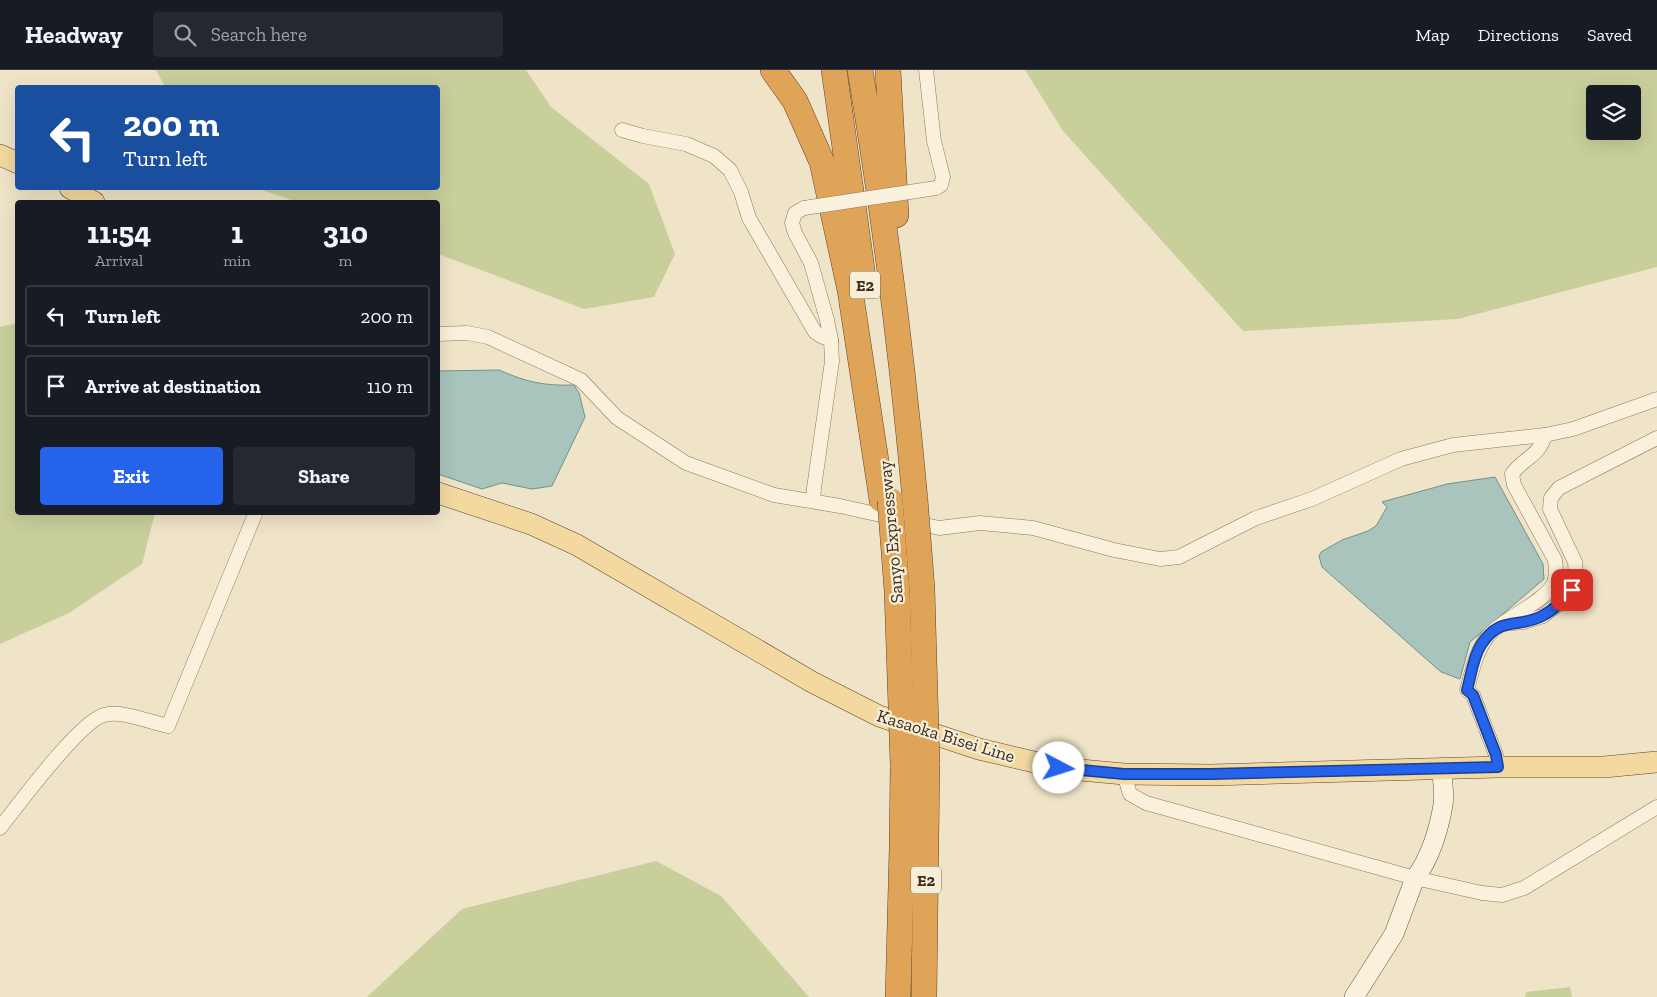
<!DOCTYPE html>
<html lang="en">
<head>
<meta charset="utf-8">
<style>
	:root { --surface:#171b24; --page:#242831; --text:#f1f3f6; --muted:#9ea1a6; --line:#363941; --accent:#2563eb }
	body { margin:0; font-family:"Zilla Slab",serif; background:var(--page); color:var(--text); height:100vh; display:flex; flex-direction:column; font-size:19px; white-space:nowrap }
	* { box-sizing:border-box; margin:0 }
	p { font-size:16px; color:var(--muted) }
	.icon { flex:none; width:28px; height:28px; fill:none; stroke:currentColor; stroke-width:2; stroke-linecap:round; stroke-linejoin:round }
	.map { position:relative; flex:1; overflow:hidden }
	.details { position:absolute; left:15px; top:130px; width:425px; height:315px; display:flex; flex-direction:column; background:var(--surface); border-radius:5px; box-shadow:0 5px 20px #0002 }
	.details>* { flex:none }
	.hud { position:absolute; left:15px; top:15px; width:425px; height:105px; border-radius:5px; box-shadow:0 5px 20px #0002; background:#1a4fa0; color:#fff; overflow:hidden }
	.fabs { position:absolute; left:1586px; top:15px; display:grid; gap:10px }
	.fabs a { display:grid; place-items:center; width:55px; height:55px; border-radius:5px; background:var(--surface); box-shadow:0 5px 20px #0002; font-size:25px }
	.pin { position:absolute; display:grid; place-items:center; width:42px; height:42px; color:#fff; margin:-21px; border-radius:10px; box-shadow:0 2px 8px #0006 }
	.me { position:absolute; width:55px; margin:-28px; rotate:95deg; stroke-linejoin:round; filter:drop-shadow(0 0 4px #0008) }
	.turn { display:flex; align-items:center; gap:18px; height:105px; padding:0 25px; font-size:22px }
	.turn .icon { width:65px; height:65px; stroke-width:2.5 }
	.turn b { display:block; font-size:35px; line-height:42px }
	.eta { display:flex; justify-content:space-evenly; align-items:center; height:85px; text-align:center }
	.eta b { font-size:30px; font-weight:800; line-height:35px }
	.action { display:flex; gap:10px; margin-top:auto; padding:10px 25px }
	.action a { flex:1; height:58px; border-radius:5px; background:var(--accent); color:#fff; font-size:20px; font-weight:800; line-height:58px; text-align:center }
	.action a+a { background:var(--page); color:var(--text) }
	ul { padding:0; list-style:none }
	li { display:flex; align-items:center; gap:15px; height:62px; margin:0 10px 8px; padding:0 15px; border:2px solid var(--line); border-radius:5px }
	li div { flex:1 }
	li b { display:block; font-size:19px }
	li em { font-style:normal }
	header { display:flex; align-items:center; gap:30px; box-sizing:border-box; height:70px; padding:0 25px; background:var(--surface); border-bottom:1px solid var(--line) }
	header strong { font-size:24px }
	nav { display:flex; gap:28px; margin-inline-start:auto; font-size:18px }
	.search { width:350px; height:45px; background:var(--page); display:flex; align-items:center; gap:12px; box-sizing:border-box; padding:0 18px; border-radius:5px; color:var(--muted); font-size:19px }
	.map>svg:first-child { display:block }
	.green { fill:#c9cf9b; fill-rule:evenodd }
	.water { fill:#a9c4bc; stroke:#6f938a }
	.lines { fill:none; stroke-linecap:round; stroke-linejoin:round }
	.minor-casing { stroke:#8d765c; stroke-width:15 }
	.secondary-casing { stroke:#6f573f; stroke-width:20 }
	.primary-casing { stroke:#5b4430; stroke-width:22 }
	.motorway-casing { stroke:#5b4430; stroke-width:26 }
	.minor { stroke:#faf1dc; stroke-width:14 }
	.secondary { stroke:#faf1dc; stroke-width:19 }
	.primary { stroke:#f3d9a0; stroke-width:21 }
	.motorway { stroke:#e0a458; stroke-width:25 }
	.minor-bridge-casing { stroke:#8d765c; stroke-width:15; stroke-linecap:butt }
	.motorway-bridge-casing { stroke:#5b4430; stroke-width:26; stroke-linecap:butt }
	.minor-bridge { stroke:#faf1dc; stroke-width:14 }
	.motorway-bridge { stroke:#e0a458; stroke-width:25 }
	.route-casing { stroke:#184099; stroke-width:12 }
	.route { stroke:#2563eb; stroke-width:9 }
	.labels { text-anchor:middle; stroke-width:4.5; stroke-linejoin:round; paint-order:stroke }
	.shield { fill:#f7eed8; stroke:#756857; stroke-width:1 }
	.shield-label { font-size:16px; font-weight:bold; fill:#3d2e20 }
	.street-label { font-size:18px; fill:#3d2e20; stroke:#f7eed8 }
</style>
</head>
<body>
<header>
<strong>Headway</strong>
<div class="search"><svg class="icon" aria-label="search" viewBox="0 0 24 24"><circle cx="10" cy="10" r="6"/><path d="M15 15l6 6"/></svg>Search here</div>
<nav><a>Map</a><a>Directions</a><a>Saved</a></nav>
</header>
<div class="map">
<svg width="1657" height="927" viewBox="0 0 1657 927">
	<rect width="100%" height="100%" fill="#f0e4c8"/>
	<g class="green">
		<polygon points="156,0 526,0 551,37 649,114 675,184 654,227 584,239 438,184 438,132 297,132 257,118 438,118 438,18 165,17"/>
		<path d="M1025,0H1657V197L1458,249L1243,261L1063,61ZM1595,24H1632V61H1595Z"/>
		<polygon points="17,253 18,442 155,443 142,494 69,543 0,574 0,257"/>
		<polygon points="656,791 721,826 809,927 367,927 462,839"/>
		<polygon points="1570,917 1572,927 1525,927 1526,922"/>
	</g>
	<g class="water">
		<path d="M499,300C526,312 544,316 574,315L579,323L585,347L552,416L532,419L502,413L482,419L438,404V301Z"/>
		<polygon points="1495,407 1543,494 1544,509 1470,572 1460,609 1441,602 1322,497 1319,486 1321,482 1342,470 1368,461 1376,456 1387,437 1382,432 1447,414"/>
	</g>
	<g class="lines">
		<g class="minor-casing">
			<g id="minor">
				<polyline points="926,0 934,71 943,107 941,115 936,118"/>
				<polyline points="622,60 643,66 686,74 714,86 730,100 741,122 749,148 815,262 821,266 831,270"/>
				<polyline points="804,138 795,143 792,153 795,163 811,193 827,250 831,270 832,291 814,418 813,431"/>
				<polyline points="438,264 467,263 488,267 581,310 617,348 686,393 774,425 840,436 939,458 980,453 1033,458 1114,480 1160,489 1179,487 1256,448 1312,429 1401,389 1453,375 1545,365 1573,359 1657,329"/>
				<polyline points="1503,554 1523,552 1543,546 1561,532 1572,520 1576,508 1575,492 1550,439 1551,428 1559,418 1657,368"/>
				<path d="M1498,697L1496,685L1473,625L1467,620C1472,601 1476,581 1488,566C1503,548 1544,533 1554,513C1557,505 1556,498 1555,490L1514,415L1512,404C1523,388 1539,387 1545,365"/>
				<polyline points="1124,704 1130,724 1146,733 1415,808 1482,823 1502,825 1524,818 1657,737"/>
				<path d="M0,758C18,735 80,651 104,645C123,640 149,652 168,656L256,442"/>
			</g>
		</g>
		<g class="secondary-casing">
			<path id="secondary" d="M1354,927L1394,864L1415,808C1430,789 1439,759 1443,735C1445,724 1442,711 1442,699"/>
		</g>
		<g class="primary-casing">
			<g id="primary">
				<polyline points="0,85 18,93"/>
				<polyline points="70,118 94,132"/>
				<polyline points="438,423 531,454 577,475 812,612 879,646 979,679 1059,698 1124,704 1211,705 1498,697 1604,697 1657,692"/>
			</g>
		</g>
		<g class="motorway-casing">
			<g id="motorway">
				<polyline points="773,0 795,31 822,92 850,220 882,430"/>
				<polyline points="834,0 862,199"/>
				<path d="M860,0C884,142 902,286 915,429"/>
				<polyline points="888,0 896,145"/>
				<polyline points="898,927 902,777 903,695"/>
				<polyline points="924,927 927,693"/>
			</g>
		</g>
		<use href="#minor" class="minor"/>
		<use href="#secondary" class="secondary"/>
		<use href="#primary" class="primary"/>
		<use href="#motorway" class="motorway"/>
		<g class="minor-bridge-casing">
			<polyline id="minor-bridge" points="804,138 936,118"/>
		</g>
		<g class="motorway-bridge-casing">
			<g id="motorway-bridge">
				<polyline points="915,429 922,519 927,693"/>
				<polyline points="890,430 897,521 903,695"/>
			</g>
		</g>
		<use href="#minor-bridge" class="minor-bridge"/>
		<use href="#motorway-bridge" class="motorway-bridge"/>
	</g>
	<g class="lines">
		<g class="route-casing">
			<path id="route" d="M1059,698L1124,704H1211L1498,697L1496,685L1473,625L1467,620C1471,606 1473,587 1481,575C1500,545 1517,559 1542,546C1554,540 1563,530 1572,520"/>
		</g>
		<use href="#route" class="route"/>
	</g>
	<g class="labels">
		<g class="shield">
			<rect x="850" y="201.5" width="30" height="27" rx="4"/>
			<rect x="911" y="796.5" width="30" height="27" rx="4"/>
		</g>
		<g class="shield-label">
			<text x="865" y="221">E2</text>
			<text x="926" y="816">E2</text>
		</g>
		<g class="street-label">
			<text transform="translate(891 462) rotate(-95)" y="6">Sanyo Expressway</text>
			<text transform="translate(946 666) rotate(17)" y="6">Kasaoka Bisei Line</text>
		</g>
	</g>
</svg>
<div class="fabs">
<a><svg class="icon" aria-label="layers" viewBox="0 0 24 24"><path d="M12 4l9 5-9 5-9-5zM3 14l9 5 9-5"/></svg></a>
</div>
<div class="pin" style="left:1572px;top:520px;background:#d93025"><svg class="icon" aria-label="arrive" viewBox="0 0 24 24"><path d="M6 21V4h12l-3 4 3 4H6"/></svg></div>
<svg class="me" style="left:1059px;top:698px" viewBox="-20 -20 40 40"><circle r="19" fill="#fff"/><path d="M0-13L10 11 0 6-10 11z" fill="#2563eb"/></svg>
<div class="hud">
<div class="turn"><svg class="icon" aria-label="left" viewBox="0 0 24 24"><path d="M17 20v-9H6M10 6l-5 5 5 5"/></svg><div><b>200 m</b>Turn left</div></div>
</div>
<section class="details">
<div class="eta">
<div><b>11:54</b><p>Arrival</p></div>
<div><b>1</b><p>min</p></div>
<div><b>310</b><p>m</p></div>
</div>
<ul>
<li><svg class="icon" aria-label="left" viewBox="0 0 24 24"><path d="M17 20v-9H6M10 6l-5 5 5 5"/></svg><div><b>Turn left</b></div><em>200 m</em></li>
<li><svg class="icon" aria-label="arrive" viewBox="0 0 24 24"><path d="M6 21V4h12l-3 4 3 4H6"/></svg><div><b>Arrive at destination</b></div><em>110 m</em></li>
</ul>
<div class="action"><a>Exit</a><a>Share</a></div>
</section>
</div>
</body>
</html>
